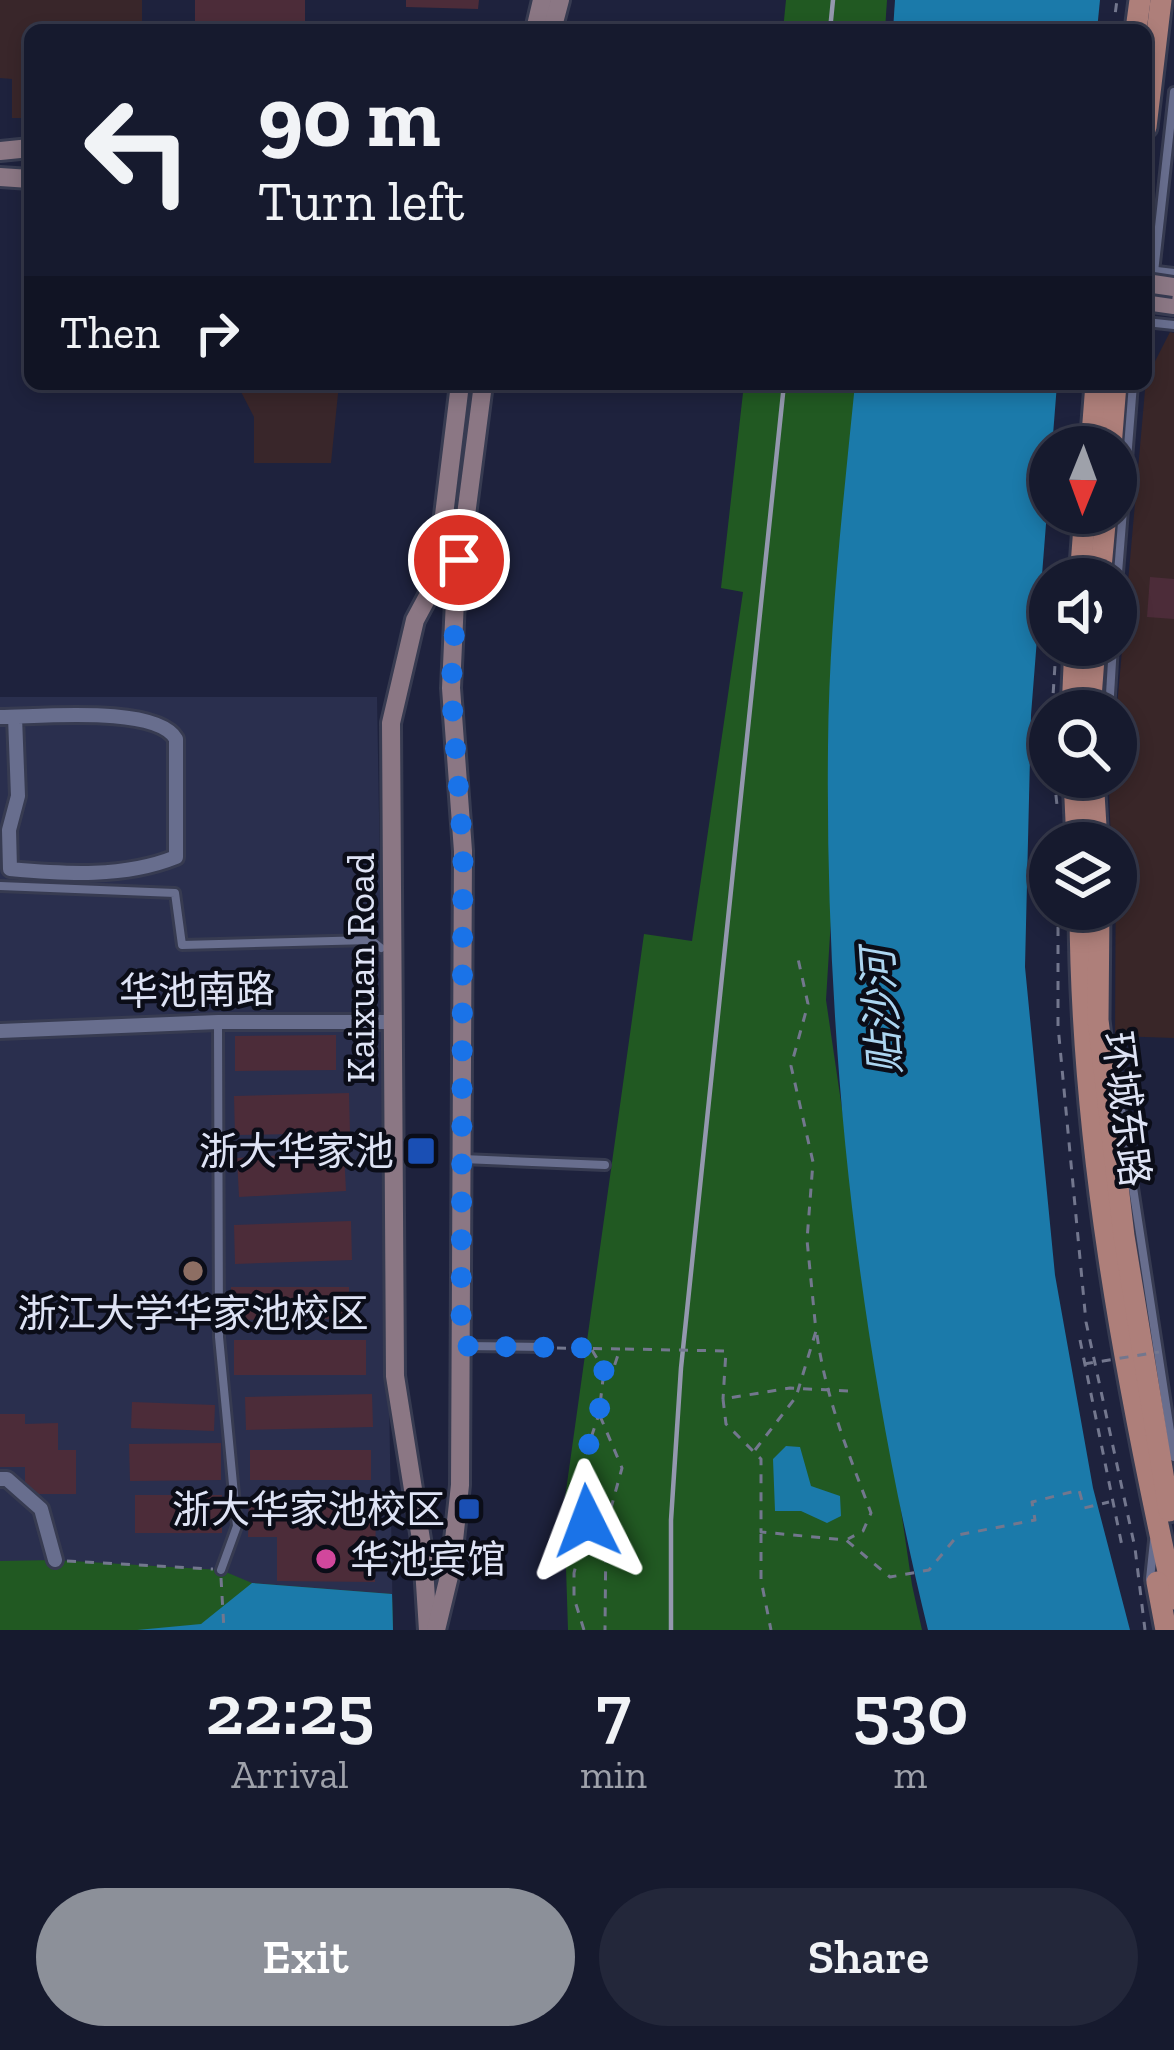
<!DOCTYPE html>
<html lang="en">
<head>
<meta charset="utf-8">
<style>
	:root { --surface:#161a2e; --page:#23273a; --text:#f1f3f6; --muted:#9ea1aa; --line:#35384a; --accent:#8c9099 }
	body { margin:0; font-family:"Zilla Slab","Noto Sans SC",serif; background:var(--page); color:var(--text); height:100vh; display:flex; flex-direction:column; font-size:45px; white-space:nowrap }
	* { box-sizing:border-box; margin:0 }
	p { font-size:39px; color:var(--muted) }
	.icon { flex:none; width:66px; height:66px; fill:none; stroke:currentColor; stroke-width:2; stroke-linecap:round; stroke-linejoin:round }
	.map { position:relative; height:1630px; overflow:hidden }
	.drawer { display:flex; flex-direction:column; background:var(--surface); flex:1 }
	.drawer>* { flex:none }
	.top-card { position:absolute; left:24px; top:24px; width:1128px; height:366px; border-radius:18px; box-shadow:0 6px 18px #0003,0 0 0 3px var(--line); background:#161a2e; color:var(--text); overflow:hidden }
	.needle { width:78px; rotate:181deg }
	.buttons { position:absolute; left:1029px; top:426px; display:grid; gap:24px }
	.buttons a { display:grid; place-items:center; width:108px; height:108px; border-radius:50%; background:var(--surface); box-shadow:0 6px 18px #0003,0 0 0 3px var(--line); font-size:60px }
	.pin { position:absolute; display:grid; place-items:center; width:102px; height:102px; color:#fff; margin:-51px; border:6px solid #fff; border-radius:50%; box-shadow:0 3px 12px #0007 }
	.me { position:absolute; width:132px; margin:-66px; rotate:357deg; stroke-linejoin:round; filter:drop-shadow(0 0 9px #0008) }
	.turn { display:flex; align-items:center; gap:42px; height:252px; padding:0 36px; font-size:54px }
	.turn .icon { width:156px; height:156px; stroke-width:2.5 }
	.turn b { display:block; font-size:84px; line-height:102px }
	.then { display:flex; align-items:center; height:114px; padding:0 36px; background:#0003; gap:24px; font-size:45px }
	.eta { display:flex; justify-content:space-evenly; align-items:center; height:204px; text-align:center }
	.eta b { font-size:72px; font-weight:600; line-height:84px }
	.primary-button { display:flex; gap:24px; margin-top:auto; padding:24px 36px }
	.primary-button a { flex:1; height:138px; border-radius:72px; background:var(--accent); color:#fff; font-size:48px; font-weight:600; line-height:138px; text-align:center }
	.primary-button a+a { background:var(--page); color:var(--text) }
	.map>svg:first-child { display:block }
	.commercial { fill:#39262a }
	.built { fill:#2a2f4e }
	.medical { fill:#392628 }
	.green { fill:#215922 }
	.water { fill:#1b7aaa }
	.building { fill:#4c2c39 }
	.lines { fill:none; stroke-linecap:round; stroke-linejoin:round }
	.lane-casing { stroke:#373b51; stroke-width:14 }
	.street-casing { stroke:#373b51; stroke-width:20 }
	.secondary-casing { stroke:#373b51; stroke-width:24 }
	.primary-casing { stroke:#373b51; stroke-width:27 }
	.path { stroke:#73778e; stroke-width:3; stroke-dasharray:9 9; stroke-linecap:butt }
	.lane { stroke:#686e8e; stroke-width:8 }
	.street { stroke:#686e8e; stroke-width:14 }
	.secondary { stroke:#8b7784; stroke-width:18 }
	.primary { stroke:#ae7f7a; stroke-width:21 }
	.rail { stroke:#9498ae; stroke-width:4.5 }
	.secondary-bridge-casing { stroke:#373b51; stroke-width:24; stroke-linecap:butt }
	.path-bridge { stroke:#73778e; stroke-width:3; stroke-dasharray:9 9; stroke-linecap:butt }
	.secondary-bridge { stroke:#8b7784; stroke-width:18 }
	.route { stroke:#1a73e8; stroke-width:21; stroke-dasharray:0 37.8 }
	.transit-dot { fill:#1a4fb4; stroke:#0b0d18; stroke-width:4.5 }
	.education-dot { fill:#8d6e63; stroke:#0b0d18; stroke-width:4.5 }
	.hotel-dot { fill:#d1479c; stroke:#0b0d18; stroke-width:4.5 }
	.labels { text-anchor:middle; stroke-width:9; stroke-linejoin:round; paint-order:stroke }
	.street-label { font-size:39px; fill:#dee3f5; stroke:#0b0d18 }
	.poi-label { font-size:39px; fill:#dee3f5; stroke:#0b0d18; text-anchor:end }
	.water-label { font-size:42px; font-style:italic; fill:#acd5f0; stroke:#0b0d18 }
</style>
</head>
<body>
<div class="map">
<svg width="1174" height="1630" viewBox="0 0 1174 1630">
	<rect width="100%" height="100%" fill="#1e223d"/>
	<g class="commercial">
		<polygon points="0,0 142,0 142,30 30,30 30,118 12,118 12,79 0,78"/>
		<polygon points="237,384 339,384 331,463 254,463 254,417"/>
	</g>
	<polygon class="built" points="0,697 377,697 393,1630 0,1630"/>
	<polygon class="medical" points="1170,332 1174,333 1174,1038 1115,1036 1116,843 1111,843 1109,791 1111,777 1116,777 1116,718 1146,379"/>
	<g class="green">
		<polygon points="786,0 887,0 885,30 783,30"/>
		<polygon points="744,384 864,384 826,1000 912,1585 922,1630 568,1630 564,1505 644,934 692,941 743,592 721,588"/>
		<polygon points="55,1560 221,1570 252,1583 392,1594 393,1630 0,1630 0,1561"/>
	</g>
	<g class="water">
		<polygon points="895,0 1100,0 1097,30 893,30"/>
		<path d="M855,384H1057L1031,715L1025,967L1055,1275L1093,1488L1130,1630H928C857,1340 825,1045 828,747C829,626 843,504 855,384Z"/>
		<polygon points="786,1446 800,1447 811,1486 840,1496 841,1516 827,1523 801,1511 775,1511 773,1459"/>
		<polygon points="252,1583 392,1594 393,1630 137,1630 201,1624"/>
	</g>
	<g class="building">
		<rect x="195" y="0" width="110" height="29"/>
		<polygon points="406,0 479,0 478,9 406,7"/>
		<polygon points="1150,577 1174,579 1174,619 1147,617"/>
		<polygon points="336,1035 336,1070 235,1071 235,1036"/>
		<polygon points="349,1093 350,1133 235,1135 234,1096"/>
		<polygon points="344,1151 346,1191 239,1197 237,1158"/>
		<polygon points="351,1221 352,1260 235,1264 234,1225"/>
		<polygon points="231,1287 349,1287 349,1319 231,1320"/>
		<rect x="234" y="1340" width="132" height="35"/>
		<polygon points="372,1394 373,1427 246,1430 245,1397"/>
		<polygon points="132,1402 215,1405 214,1431 131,1428"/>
		<polygon points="0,1414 25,1414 25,1424 58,1423 58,1450 76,1450 76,1494 25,1494 25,1467 0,1467"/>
		<polygon points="221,1443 221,1480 130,1481 129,1444"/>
		<rect x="250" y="1450" width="121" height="30"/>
		<rect x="135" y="1495" width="87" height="38"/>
		<polygon points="249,1498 376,1499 375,1582 277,1581 277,1537 248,1537"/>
	</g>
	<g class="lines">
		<g class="lane-casing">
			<g id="lane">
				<polyline points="1157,271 1174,273"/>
				<polyline points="1153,281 1174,92"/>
				<polyline points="1146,322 1174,325"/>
				<polyline points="1116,598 1133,384"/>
				<polyline points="1109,711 1113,645"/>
				<polyline points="0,886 175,893 182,945 371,940 381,948"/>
				<polyline points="218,1023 219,1337 237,1526 221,1570"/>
				<polyline points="1111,1043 1174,1457"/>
				<polyline points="463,1159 605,1165"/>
				<polyline points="462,1346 544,1347"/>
				<polyline points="1150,1579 1154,1541"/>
			</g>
		</g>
		<g class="street-casing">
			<g id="street">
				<path d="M0,717C39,717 156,705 176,739V857C124,878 65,874 10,869L9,830L18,796L15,717"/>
				<polyline points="0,1031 218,1022 394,1022"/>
				<polyline points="0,1479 7,1479 41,1509 55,1560"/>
			</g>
		</g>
		<g class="secondary-casing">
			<g id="secondary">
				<polyline points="535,30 542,0"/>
				<polyline points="552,30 560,0"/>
				<polyline points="0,151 30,148"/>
				<polyline points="0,177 30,179"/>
				<polyline points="1146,301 1174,305"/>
				<polyline points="428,1630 423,1552 395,1376 391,723 415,620 436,581 460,384"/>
				<polyline points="436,1630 451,1568 460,1485 463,851 451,688 455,600 483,384"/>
			</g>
		</g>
		<g class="primary-casing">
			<g id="primary">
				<polyline points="1136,30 1140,0"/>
				<polyline points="1146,127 1161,0"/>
				<polyline points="1091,447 1096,384"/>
				<polyline points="1111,447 1116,384"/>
				<polyline points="1080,579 1085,513"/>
				<polyline points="1100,579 1106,513"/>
				<polyline points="1072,711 1075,645"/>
				<polyline points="1090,711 1095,645"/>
				<polyline points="1074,777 1077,843"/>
				<polyline points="1093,777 1097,843"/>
				<path d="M1080,909C1081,1142 1124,1372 1174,1599"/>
				<polyline points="1099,909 1098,1020 1124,1236 1169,1511"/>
				<polyline points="1157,1582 1166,1630"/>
			</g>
		</g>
		<g class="path">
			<polyline points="1113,30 1117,0"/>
			<polyline points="1052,711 1055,665"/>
			<polyline points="1050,733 1050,742"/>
			<polyline points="1054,777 1057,805"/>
			<polyline points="1058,909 1058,1026 1086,1322 1135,1548 1145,1630"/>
			<path d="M817,1335C826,1399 848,1452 871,1513L863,1531L848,1539"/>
			<polyline points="1080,1340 1122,1546"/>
			<polyline points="557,1348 625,1349"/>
			<polyline points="592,1350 604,1370 614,1367 619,1352"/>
			<polyline points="848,1391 790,1388 723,1399 726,1424 761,1459 761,1532 846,1540 890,1577 929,1570 958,1535 1035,1520 1032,1502 1079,1490 1084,1508 1109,1502"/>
			<polyline points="600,1416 622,1468 606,1526 605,1630"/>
			<polyline points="755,1450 796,1397 816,1331 807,1240 813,1162 791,1066 808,1004 797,954"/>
			<polyline points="761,1534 761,1580 771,1630"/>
			<polyline points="67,1561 213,1569"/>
			<polyline points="221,1578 224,1630"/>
			<polyline points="584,1630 574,1598 574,1573 587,1521 582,1465 599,1414 604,1370"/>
		</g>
		<use href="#lane" class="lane"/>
		<use href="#street" class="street"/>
		<use href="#secondary" class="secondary"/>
		<use href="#primary" class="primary"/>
		<g class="rail">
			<polyline points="830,30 833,0"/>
			<polyline points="671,1630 671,1520 681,1368 784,384"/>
		</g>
		<g class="secondary-bridge-casing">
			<polyline id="secondary-bridge" points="1146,283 1174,287"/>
		</g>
		<g class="path-bridge">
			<polyline points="625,1349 726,1351 723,1399"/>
			<polyline points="1084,1364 1159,1352"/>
		</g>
		<use href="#secondary-bridge" class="secondary-bridge"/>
	</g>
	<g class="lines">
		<polyline class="route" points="459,560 451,688 463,850 461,1346 592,1348 593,1359 604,1370 599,1414 582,1465 587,1521"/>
	</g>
	<g class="transit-dot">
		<rect x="406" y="1136" width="30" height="30" rx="6"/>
		<rect x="457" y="1497" width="24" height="24" rx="6"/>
	</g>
	<circle class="education-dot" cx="193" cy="1271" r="12"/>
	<circle class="hotel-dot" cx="326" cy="1559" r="12"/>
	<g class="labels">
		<g class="street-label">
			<text transform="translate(360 968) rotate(-90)" y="14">Kaixuan Road</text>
			<text transform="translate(197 990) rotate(-1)" y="14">华池南路</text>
			<text transform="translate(1127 1109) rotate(83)" y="14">环城东路</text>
		</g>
		<g class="poi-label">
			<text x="394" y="1165">浙大华家池</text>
			<text x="193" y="1327" text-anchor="middle">浙江大学华家池校区</text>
			<text x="445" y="1523">浙大华家池校区</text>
			<text x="350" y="1573" text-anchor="start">华池宾馆</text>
		</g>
		<g class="water-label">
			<text transform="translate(881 1012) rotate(-94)" y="15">贴沙河</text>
		</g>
	</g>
</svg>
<div class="buttons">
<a><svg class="needle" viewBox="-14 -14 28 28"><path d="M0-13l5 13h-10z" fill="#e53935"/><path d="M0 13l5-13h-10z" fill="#9ea1aa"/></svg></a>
<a><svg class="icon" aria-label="sound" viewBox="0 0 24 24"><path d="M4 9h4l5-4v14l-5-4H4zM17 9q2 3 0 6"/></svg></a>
<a><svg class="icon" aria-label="search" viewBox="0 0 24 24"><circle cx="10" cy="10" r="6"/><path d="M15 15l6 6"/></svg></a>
<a><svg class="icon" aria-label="layers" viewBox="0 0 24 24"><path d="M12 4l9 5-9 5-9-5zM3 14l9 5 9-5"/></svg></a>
</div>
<div class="pin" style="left:459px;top:560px;background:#d93025"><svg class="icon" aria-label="arrive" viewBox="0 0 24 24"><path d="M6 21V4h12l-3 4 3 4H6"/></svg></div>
<svg class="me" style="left:587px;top:1521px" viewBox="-20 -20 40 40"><path d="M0-17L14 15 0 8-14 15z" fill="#1a73e8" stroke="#fff" stroke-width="4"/></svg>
<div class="top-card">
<div class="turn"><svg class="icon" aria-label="left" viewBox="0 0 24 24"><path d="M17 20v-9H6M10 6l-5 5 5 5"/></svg><div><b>90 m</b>Turn left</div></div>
<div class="then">Then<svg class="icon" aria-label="right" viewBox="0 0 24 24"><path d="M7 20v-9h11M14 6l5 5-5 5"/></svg></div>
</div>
</div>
<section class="drawer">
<div class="eta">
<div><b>22:25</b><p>Arrival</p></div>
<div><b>7</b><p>min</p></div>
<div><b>530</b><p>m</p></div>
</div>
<div class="primary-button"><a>Exit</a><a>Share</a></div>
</section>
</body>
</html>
